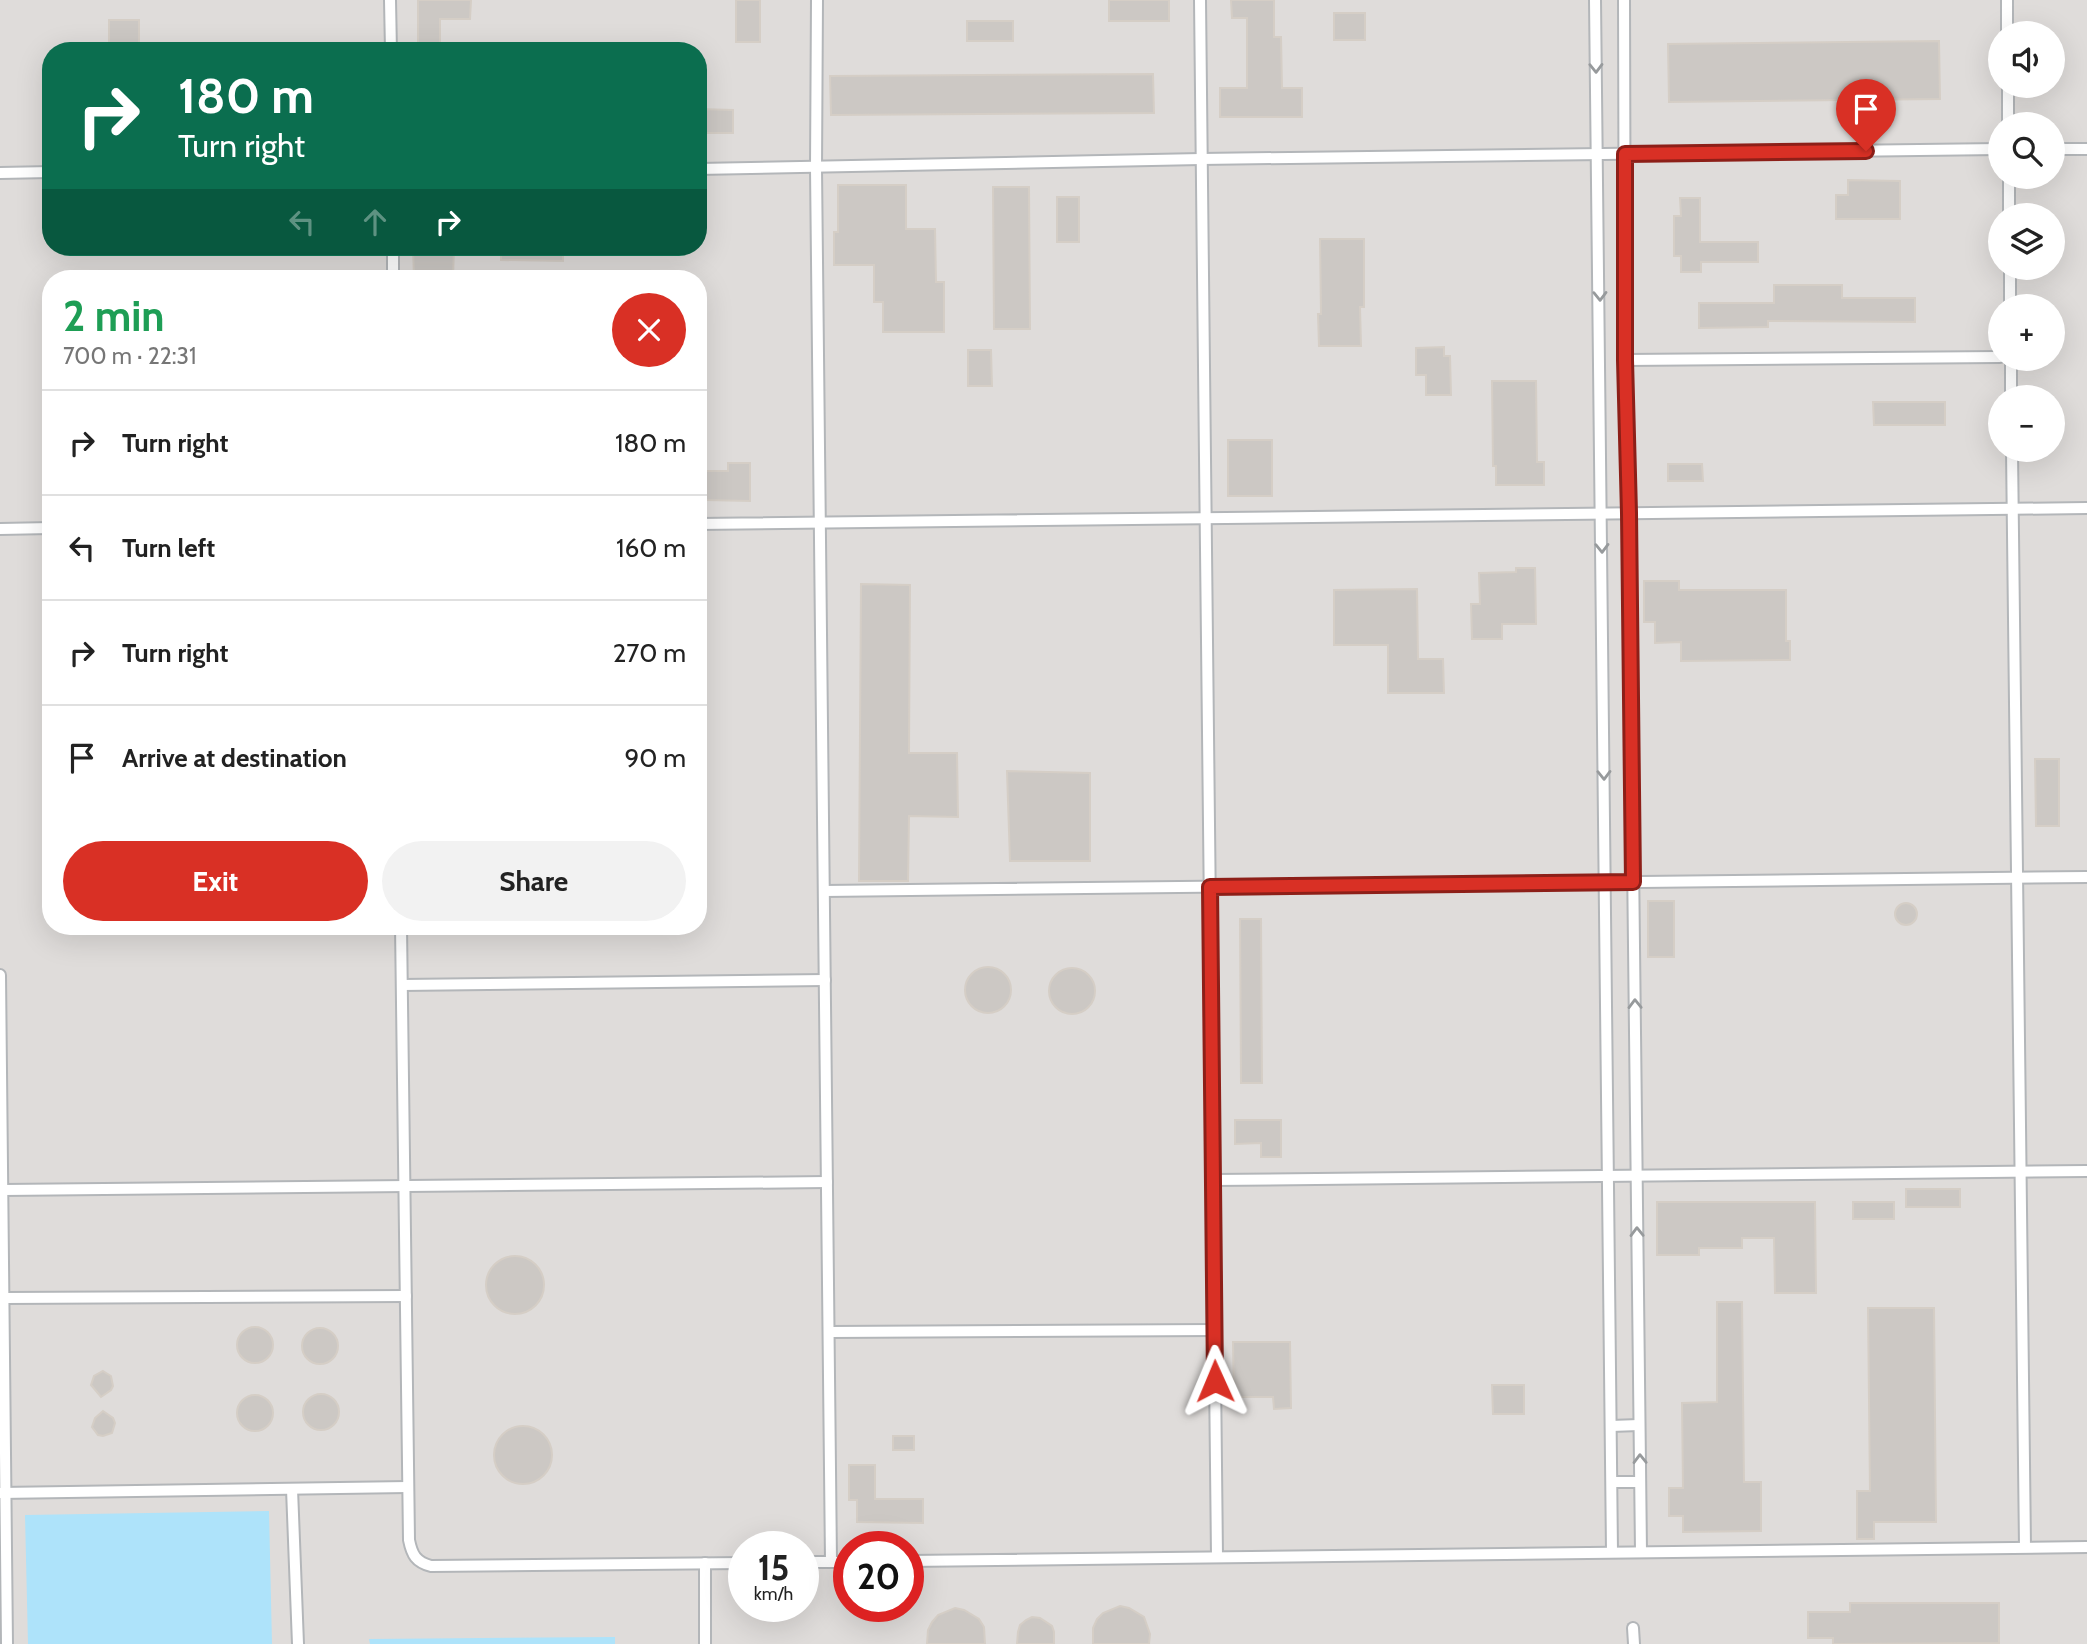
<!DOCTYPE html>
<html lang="en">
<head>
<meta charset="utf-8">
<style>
	:root { --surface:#fff; --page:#f2f2f2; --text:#222; --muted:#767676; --line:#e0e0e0; --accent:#d93025 }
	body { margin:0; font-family:Cabin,sans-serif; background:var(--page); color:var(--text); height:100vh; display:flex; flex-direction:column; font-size:26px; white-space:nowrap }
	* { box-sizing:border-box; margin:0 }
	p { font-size:23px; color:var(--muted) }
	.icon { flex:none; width:38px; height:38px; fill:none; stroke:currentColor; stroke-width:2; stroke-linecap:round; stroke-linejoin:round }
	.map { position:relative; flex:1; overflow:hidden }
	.drawer { position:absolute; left:42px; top:270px; width:665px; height:665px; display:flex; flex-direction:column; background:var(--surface); border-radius:28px; box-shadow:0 7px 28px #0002 }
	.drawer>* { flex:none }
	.top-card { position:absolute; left:42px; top:42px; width:665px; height:214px; border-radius:28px; box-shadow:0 7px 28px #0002; background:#0b6e4f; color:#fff; overflow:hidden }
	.tools { position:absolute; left:1988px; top:21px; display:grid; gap:14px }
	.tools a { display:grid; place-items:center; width:77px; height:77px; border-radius:50%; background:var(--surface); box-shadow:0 7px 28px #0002; font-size:35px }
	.speed { position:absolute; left:728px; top:1531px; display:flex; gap:14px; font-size:35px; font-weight:700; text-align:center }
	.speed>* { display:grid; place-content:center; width:91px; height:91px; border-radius:50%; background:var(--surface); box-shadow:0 7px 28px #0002; line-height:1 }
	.speed small { font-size:18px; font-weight:400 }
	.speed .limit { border:10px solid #d22; background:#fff; color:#111 }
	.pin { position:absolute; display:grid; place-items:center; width:60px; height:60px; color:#fff; margin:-72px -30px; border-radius:50% 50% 50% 0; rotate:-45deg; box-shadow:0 0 7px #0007 }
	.pin .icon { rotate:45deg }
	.me { position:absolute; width:77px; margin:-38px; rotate:359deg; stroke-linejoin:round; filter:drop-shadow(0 0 5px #0008) }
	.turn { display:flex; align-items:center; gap:24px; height:147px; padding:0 21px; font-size:32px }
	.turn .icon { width:91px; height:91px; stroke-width:2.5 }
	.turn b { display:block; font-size:49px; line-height:60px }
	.lanes { display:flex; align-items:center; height:66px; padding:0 21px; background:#0003; justify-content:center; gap:35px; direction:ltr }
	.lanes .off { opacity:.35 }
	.round { display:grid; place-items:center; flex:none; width:74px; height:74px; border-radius:37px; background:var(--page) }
	.headline { display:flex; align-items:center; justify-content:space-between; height:119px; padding:0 21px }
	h1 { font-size:42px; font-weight:800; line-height:52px; color:#1e9e55 }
	.primary-button { display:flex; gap:14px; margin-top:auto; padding:14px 21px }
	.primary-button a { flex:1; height:80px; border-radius:42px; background:var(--accent); color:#fff; font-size:28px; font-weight:800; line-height:80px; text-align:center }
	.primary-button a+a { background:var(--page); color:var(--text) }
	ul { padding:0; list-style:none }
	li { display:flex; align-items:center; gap:21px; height:105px; padding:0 21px; border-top:2px solid var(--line) }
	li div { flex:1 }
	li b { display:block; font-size:26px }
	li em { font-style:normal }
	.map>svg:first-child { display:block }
	.industrial { fill:#dfdcda; fill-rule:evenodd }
	.water { fill:#aee3fa }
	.building { fill:#ccc8c4; stroke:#d5cec6; stroke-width:2 }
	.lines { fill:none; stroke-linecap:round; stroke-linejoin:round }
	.lane-casing { stroke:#b3b6b9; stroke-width:14 }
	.lane { stroke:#fff; stroke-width:10 }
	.oneway { stroke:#979a9c }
	.route-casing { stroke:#8d1f18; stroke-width:18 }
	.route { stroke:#d93025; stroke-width:12 }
</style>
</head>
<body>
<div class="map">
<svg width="2087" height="1644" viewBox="0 0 2087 1644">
	<rect width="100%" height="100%" fill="#f0ede8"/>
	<path class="industrial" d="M0,0H2087V1644H0ZM2000,33H2053V86H2000ZM51,51H698V247H51ZM2000,124H2053V177H2000ZM2000,215H2053V268H2000ZM51,278H698V926H51ZM2000,306H2053V359H2000ZM2000,397H2053V450H2000ZM744,1547H803V1606H744ZM849,1547H908V1606H849Z"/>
	<g class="water">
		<polygon points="269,1511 272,1644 28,1644 25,1515"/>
		<polygon points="615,1637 615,1644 370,1644 369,1639"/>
	</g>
	<g class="building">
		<polygon points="418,0 471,0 470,19 440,19 440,51 418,51"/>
		<rect x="736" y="0" width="24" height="42"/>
		<rect x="1109" y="0" width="60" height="21"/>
		<polygon points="1231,0 1274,0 1274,37 1281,37 1282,88 1302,88 1302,117 1220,117 1220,88 1247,88 1247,18 1232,18"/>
		<rect x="1334" y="13" width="31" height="27"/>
		<rect x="109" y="20" width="30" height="31"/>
		<rect x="967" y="21" width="46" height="20"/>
		<polygon points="1939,41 1940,99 1669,102 1668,44"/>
		<polygon points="1153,74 1154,113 831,115 830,76"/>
		<polygon points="698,109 733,110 733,133 698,133"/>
		<polygon points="1848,180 1900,181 1900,219 1836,219 1836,195 1848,195"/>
		<polygon points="838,185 906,185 906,229 935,229 936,282 944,282 944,332 883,332 883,302 874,302 874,265 834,265 834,232 838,232"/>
		<polygon points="993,187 1029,187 1030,329 994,329"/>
		<rect x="1057" y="197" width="22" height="45"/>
		<polygon points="1680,198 1700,198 1700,242 1758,242 1758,262 1701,262 1701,272 1681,272 1681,256 1674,256 1674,216 1681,216"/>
		<polygon points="1320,239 1364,239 1364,307 1360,307 1361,346 1319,346 1318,314 1321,314"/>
		<polygon points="413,247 454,247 453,278 414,278"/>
		<polygon points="501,247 563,247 563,261 501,260"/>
		<polygon points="1774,285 1842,285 1842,298 1915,298 1915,322 1768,321 1768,327 1699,328 1699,303 1774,303"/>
		<polygon points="1444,347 1444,356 1450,356 1451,395 1426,395 1426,375 1416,375 1416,348"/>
		<polygon points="968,350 991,350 992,386 968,386"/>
		<polygon points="1492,381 1536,381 1537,462 1544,462 1544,485 1496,485 1496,466 1493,466"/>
		<polygon points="1873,402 1945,402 1945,425 1874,425"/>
		<rect x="1228" y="440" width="44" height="56"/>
		<polygon points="728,463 750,463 750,501 706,500 706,471 728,471"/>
		<polygon points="1668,464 1702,464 1703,481 1668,481"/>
		<polygon points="1516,568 1535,568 1536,624 1502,624 1502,639 1472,639 1471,604 1480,604 1479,573 1516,572"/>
		<polygon points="1644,581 1679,581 1679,590 1786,590 1786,641 1790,641 1790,660 1681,661 1681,642 1655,643 1655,622 1644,622"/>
		<polygon points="861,584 910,585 909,753 957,753 958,817 909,816 908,881 859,881"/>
		<polygon points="1417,589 1418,659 1443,659 1444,693 1388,693 1388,645 1334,645 1334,590"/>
		<polygon points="2035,759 2059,759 2059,826 2036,826"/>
		<polygon points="1007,771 1090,773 1090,861 1010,861"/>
		<rect x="1648" y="901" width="26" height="56"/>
		<circle cx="1906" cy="914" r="11"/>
		<polygon points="1240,919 1261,919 1262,1083 1241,1083"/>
		<circle cx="988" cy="990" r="23"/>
		<circle cx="1072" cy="991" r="23"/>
		<polygon points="1235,1120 1281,1120 1281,1157 1261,1157 1261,1143 1235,1144"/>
		<rect x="1906" y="1189" width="54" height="18"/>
		<polygon points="1657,1202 1815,1202 1816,1293 1775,1293 1774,1238 1742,1238 1742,1248 1699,1248 1699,1255 1657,1255"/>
		<rect x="1853" y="1202" width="41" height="17"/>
		<circle cx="515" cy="1285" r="29"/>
		<polygon points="1717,1302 1742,1302 1744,1482 1761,1482 1761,1531 1683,1532 1683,1516 1669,1516 1669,1488 1683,1488 1682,1403 1717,1402"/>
		<polygon points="1868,1308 1934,1308 1936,1522 1874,1522 1874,1539 1857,1539 1857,1491 1870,1491"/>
		<circle cx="255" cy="1345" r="18"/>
		<circle cx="320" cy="1346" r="18"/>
		<polygon points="1233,1342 1290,1342 1291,1408 1274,1409 1273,1397 1234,1397"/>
		<polygon points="103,1371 111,1376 113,1386 111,1390 101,1397 91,1385 94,1376"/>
		<polygon points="1492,1385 1524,1385 1524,1414 1493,1414"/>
		<circle cx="321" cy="1412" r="18"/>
		<circle cx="255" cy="1413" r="18"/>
		<polygon points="103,1411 113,1418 115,1423 112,1433 103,1436 98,1435 92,1427 95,1418"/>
		<circle cx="523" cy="1455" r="29"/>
		<rect x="893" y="1436" width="21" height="14"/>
		<polygon points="849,1465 875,1465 875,1499 923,1499 923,1523 857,1522 857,1500 849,1500"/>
		<polygon points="1850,1603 1999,1603 1999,1643 1833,1644 1833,1638 1808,1638 1808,1612 1850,1612"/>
		<polygon points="1120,1606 1129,1608 1144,1617 1150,1634 1149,1644 1093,1644 1093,1628 1097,1619 1103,1613"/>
		<polygon points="955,1608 964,1610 979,1619 984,1627 985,1644 927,1644 928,1630 932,1622 938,1615"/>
		<polygon points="1032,1617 1040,1618 1052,1626 1054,1632 1054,1644 1017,1644 1018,1632 1020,1625 1026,1620"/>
	</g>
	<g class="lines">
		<g class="lane-casing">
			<g id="lane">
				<polyline points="390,0 391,51"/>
				<polyline points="817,0 816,168 831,1562"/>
				<polyline points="1200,0 1217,1557"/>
				<polyline points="1595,0 1612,1552"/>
				<polyline points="1624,0 1625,360 1629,513 1641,1552"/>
				<polyline points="2007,0 2007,33"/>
				<polyline points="2008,86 2008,124"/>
				<polyline points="2053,149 2087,149"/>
				<polyline points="698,169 1201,159 2000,149"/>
				<polyline points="0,173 51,172"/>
				<polyline points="2009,177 2009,215"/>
				<polyline points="393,247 393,278"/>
				<polyline points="2010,268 2010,306"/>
				<polyline points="2011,359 2011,397"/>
				<polyline points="1625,360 2000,357"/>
				<polyline points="2012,450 2025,1547"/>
				<polyline points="698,524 2087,508"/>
				<polyline points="0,529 51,528"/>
				<polyline points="824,891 2087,877"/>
				<path d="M401,926L409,1540C412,1555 416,1562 431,1566L744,1563"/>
				<polyline points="0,975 7,1644"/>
				<polyline points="402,985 825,980"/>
				<polyline points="1213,1180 2087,1171"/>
				<polyline points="3,1190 827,1182"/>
				<polyline points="4,1298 406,1296"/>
				<polyline points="829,1332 1215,1330"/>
				<polyline points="1611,1426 1639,1425"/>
				<polyline points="1612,1482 1640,1482"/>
				<polyline points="292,1489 298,1644"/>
				<polyline points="0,1493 408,1487"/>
				<polyline points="908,1561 2087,1547"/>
				<polyline points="803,1562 849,1562"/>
				<polyline points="1633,1628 1634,1644"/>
				<polyline points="705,1644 705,1563"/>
			</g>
		</g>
		<use href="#lane" class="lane"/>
	</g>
	<defs><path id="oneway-chevron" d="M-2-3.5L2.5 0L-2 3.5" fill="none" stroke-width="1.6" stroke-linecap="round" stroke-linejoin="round" transform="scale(1.75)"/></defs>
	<g class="oneway">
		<use href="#oneway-chevron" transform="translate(1596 68) rotate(89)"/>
		<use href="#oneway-chevron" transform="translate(1600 296) rotate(89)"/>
		<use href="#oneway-chevron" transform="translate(1602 548) rotate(89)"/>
		<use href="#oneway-chevron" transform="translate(1604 775) rotate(89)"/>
		<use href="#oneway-chevron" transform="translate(1635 1004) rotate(-91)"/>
		<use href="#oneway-chevron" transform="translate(1637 1232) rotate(-91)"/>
		<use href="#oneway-chevron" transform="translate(1640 1459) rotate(-91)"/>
	</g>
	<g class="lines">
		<g class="route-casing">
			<polyline id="route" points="1215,1381 1210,887 1633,882 1629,513 1625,360 1625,154 1866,151"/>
		</g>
		<use href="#route" class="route"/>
	</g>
</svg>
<div class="tools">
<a><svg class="icon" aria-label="sound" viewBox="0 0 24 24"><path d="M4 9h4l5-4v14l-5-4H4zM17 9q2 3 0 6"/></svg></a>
<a><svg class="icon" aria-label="search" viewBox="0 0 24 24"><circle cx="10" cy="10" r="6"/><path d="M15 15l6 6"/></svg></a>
<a><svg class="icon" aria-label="layers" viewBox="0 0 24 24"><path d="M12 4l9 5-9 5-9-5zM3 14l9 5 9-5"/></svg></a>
<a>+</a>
<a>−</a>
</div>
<div class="speed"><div>15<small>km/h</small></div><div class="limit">20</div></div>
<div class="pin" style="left:1866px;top:151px;background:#d93025"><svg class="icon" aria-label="arrive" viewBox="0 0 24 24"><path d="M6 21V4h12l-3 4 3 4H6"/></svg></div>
<svg class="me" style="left:1215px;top:1381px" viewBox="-20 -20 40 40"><path d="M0-17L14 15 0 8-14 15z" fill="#d93025" stroke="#fff" stroke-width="4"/></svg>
<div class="top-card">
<div class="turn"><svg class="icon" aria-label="right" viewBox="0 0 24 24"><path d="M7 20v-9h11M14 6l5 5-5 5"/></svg><div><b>180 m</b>Turn right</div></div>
<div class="lanes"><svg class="icon off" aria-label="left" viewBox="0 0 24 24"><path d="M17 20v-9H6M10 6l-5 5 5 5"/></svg><svg class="icon off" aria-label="ahead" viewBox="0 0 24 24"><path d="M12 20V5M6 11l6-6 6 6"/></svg><svg class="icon" aria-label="right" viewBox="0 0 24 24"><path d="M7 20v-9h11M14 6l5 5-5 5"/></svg></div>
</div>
<section class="drawer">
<div class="headline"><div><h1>2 min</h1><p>700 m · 22:31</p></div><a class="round" style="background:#d93025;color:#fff"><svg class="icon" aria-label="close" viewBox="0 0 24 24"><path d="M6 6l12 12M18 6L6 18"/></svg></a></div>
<ul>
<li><svg class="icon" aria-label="right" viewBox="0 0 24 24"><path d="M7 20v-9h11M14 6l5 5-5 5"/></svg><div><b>Turn right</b></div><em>180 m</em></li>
<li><svg class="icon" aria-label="left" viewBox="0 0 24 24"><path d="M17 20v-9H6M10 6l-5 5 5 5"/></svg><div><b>Turn left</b></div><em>160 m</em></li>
<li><svg class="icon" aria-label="right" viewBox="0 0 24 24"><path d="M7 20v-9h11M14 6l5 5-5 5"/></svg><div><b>Turn right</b></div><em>270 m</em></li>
<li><svg class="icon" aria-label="arrive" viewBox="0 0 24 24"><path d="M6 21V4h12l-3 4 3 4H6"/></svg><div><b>Arrive at destination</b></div><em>90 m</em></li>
</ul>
<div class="primary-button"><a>Exit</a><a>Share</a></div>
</section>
</div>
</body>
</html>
